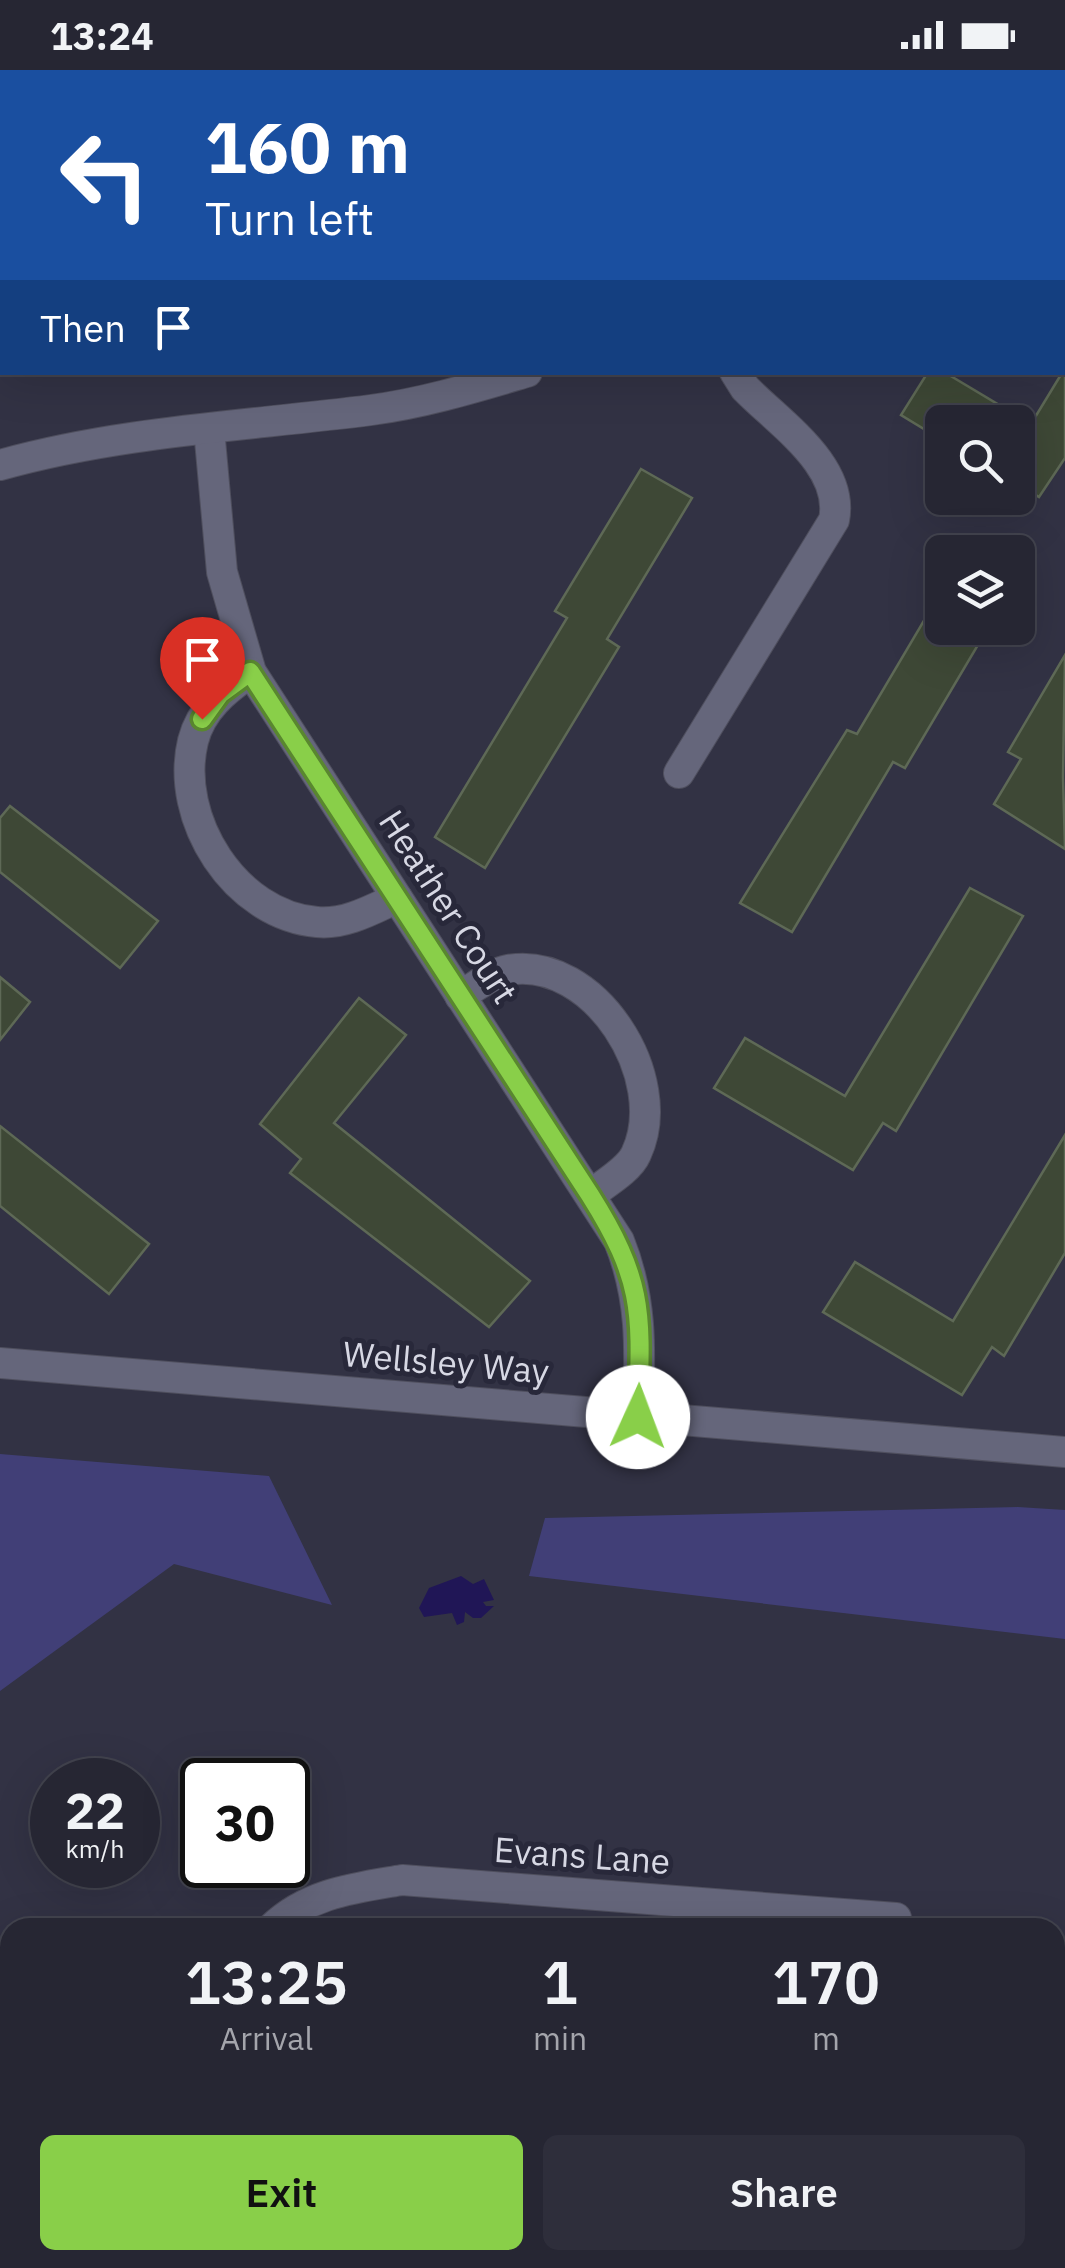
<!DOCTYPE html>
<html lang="en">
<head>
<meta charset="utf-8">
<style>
	:root { --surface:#262633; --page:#2e2e3b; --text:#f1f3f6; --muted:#a4a5ac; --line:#42434e; --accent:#89cf49 }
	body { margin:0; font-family:"IBM Plex Sans",sans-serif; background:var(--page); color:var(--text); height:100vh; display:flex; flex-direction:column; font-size:38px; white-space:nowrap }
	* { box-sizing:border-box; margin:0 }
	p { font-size:32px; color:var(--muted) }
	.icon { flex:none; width:55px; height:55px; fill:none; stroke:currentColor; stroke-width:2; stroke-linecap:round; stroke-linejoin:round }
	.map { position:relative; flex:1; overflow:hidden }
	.drawer { position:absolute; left:0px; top:1848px; width:1065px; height:352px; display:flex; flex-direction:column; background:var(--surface); border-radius:30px 30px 0 0; box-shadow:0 10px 40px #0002,0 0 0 2px var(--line) }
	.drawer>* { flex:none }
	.guide { position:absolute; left:0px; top:0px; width:1065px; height:305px; box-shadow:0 10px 40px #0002,0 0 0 2px var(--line); background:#1a4fa0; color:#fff; overflow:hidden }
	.controls { position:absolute; left:925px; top:335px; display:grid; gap:20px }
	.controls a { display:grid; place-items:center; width:110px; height:110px; border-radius:15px; background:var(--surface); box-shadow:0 10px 40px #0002,0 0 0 2px var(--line); font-size:50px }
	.speed { position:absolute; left:30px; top:1688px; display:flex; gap:20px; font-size:50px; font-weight:700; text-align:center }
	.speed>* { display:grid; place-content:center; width:130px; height:130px; border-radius:50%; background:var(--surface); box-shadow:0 10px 40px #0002,0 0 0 2px var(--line); line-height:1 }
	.speed small { font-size:25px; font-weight:400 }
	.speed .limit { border:5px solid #111; border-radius:15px; background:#fff; color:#111 }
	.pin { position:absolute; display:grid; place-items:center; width:85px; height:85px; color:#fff; margin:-102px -42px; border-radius:50% 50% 50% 0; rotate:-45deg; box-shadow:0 0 10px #0007 }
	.pin .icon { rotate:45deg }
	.me { position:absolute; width:110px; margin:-55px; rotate:2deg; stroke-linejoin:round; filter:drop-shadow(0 0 8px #0008) }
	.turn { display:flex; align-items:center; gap:35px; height:210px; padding:0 40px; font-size:45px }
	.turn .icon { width:130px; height:130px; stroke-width:2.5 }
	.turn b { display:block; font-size:70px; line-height:85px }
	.then { display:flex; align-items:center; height:95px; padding:0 40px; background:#0003; gap:20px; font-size:38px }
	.eta { display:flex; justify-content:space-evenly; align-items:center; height:170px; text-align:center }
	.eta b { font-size:60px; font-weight:600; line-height:70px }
	.action { display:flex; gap:20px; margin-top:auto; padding:20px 40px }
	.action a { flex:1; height:115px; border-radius:15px; background:var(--accent); color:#111; font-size:40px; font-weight:600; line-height:115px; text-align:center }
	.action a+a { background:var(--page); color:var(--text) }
	.status { display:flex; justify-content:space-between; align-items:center; height:70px; padding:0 50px; background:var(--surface); direction:ltr }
	.status svg { height:28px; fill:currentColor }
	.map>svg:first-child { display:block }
	.green { fill:#413f77 }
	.water { fill:#201656 }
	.building { fill:#3e4836; stroke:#5e6956; stroke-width:2.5 }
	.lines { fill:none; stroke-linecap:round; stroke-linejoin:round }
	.minor-casing { stroke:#4f4f5e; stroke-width:32 }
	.minor { stroke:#65667b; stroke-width:30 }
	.route-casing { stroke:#59872f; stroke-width:25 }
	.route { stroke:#89cf49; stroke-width:18 }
	.labels { text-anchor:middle; stroke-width:10; stroke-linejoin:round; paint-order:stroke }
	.street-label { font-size:35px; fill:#d7d8e4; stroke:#28283a }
</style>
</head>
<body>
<div class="status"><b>13:24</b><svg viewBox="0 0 49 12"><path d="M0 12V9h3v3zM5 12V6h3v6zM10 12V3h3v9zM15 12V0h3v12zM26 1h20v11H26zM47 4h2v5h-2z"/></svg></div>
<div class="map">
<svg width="1065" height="2198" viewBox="0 0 1065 2198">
	<rect width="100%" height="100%" fill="#323244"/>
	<g class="green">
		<polygon points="0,1384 269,1406 332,1535 174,1494 0,1621"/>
		<polygon points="1018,1437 1065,1440 1065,1569 529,1506 545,1448"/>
	</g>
	<polygon class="water" points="461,1506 473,1514 484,1509 494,1530 483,1532 486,1536 494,1536 481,1548 473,1548 465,1542 464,1552 457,1555 452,1543 424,1547 419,1538 429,1518"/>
	<g class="building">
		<polygon points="642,0 794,0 800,2 648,2"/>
		<polygon points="1065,298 1065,388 1039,427 1018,414 1018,352 942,352 942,370 901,345 928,302 944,302 1031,354"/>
		<polygon points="641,399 692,428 607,569 619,577 485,798 435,767 567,548 555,541"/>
		<polygon points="942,520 942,558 988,558 905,698 893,692 792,862 740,833 847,660 857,664"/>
		<polygon points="1065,585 1063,707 1065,779 994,734 1021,689 1008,682"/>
		<polygon points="10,736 158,851 120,898 0,802 0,748"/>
		<polygon points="970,818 1023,846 896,1061 883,1053 853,1100 714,1018 745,968 845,1026"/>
		<polygon points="0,907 30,932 0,970"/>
		<polygon points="359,928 406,965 334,1053 530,1211 489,1257 290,1103 301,1089 260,1054"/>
		<polygon points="0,1056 149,1174 109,1224 0,1136"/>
		<polygon points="1065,1065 1065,1183 1004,1286 992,1277 962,1325 823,1242 855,1192 953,1251"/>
	</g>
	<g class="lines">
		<g class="minor-casing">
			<g id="minor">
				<polyline points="89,0 90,2"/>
				<polyline points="467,0 473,2"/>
				<polyline points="326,2 327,0"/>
				<polyline points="1036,2 1038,0"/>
				<polyline points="1062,123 1065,118"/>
				<path d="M209,359L222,502L251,602L619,1171C643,1230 640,1284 638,1347"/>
				<path d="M0,395C121,361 247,356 371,340C424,333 476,317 527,302"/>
				<path d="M251,602C225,620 201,639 193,671C174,749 235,845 317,852C345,855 373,839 397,828"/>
				<path d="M679,703L834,450C845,396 780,354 745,318L735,302"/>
				<path d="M460,926C474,918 492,903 508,900C594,885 672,1008 636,1084C629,1100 604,1114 590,1125"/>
				<polyline points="0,1293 1065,1382"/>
				<path d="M272,1858C308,1823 355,1818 402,1810L896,1848"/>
				<polyline points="284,2190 287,2198"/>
			</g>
		</g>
		<use href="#minor" class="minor"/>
	</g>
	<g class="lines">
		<g class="route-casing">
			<path id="route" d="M202,649L220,624L250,602L590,1125C646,1214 641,1245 638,1347"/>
		</g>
		<use href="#route" class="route"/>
	</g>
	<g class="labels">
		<g class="street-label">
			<text transform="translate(448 837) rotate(57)" y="12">Heather Court</text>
			<text transform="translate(446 1293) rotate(5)" y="12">Wellsley Way</text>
			<text transform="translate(582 1786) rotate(4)" y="12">Evans Lane</text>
		</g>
	</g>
</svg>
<div class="controls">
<a><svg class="icon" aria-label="search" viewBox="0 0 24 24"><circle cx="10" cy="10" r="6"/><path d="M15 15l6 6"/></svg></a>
<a><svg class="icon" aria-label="layers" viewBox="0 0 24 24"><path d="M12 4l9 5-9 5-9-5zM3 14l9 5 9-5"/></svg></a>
</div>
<div class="speed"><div>22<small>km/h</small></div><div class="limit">30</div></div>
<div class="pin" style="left:202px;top:649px;background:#d93025"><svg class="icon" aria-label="arrive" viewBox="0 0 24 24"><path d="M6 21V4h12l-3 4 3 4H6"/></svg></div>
<svg class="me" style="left:638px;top:1347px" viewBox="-20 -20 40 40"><circle r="19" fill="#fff"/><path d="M0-13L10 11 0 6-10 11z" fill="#89cf49"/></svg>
<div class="guide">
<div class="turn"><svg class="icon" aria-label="left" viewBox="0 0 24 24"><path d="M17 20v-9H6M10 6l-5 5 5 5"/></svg><div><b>160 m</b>Turn left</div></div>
<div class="then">Then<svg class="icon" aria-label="arrive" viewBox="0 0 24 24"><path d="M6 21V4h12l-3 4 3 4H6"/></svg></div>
</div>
<section class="drawer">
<div class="eta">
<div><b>13:25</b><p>Arrival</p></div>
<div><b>1</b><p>min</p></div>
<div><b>170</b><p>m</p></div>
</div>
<div class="action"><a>Exit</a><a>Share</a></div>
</section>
</div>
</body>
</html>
